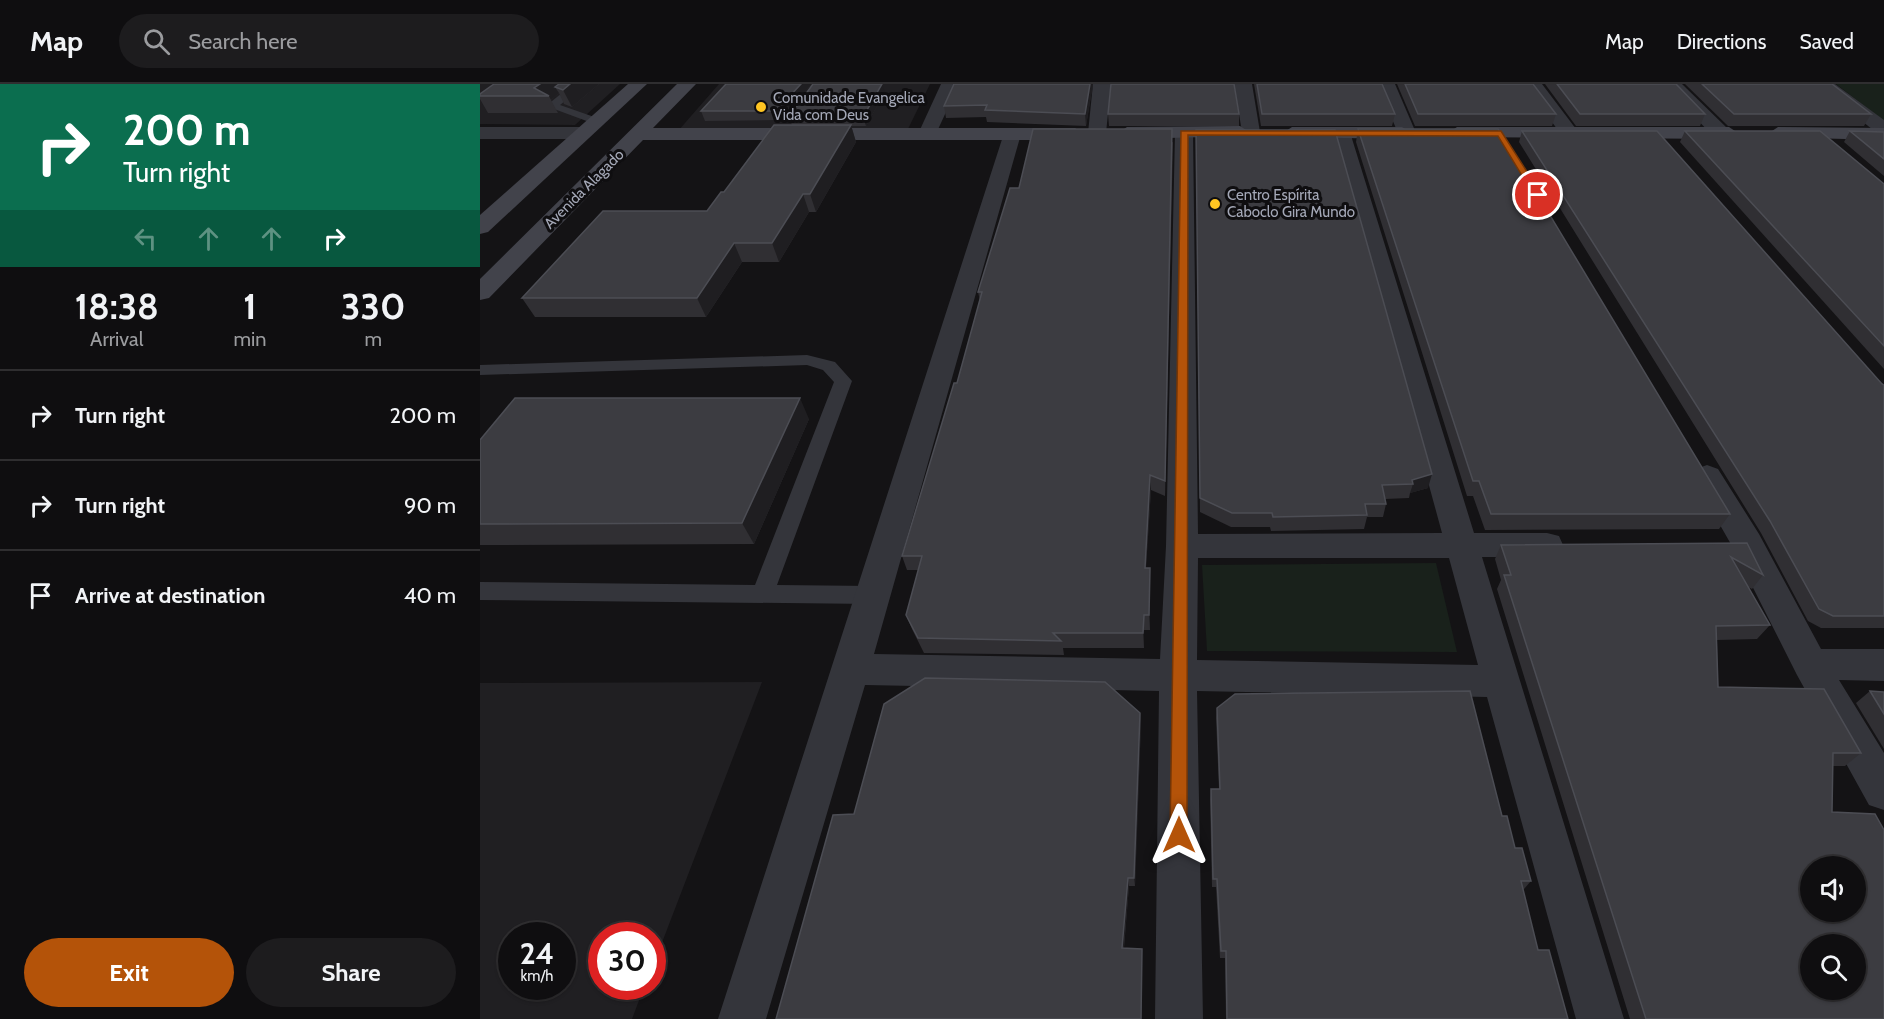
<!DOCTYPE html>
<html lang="en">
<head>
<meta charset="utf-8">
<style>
	:root { --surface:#0f0e10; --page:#1d1c1e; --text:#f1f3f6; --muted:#9b9c9f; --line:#2f2e30; --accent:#b45309 }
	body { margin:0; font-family:Cabin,sans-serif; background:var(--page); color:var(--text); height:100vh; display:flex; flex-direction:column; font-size:22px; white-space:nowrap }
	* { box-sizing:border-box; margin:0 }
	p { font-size:20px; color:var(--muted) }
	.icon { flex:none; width:33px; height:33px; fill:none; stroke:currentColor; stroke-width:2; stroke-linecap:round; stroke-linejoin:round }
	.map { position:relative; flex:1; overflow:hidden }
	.details { display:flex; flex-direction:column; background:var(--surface); width:480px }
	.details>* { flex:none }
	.hud { background:#0b6e4f; color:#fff; overflow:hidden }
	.tools { position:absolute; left:1320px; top:772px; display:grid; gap:12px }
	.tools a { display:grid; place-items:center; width:66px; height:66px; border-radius:50%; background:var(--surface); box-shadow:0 2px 4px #0004,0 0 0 2px var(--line); font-size:30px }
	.speed { position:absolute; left:18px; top:838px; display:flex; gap:12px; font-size:30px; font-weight:700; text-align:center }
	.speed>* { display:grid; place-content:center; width:78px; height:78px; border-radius:50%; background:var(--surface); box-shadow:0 2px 4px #0004,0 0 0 2px var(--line); line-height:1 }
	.speed small { font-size:15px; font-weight:400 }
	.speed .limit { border:9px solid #d22; background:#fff; color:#111 }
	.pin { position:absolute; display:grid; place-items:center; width:51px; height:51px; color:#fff; margin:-26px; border:3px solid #fff; border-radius:50%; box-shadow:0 2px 6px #0007 }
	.me { position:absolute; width:66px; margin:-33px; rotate:0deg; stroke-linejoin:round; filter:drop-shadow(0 0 4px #0008) }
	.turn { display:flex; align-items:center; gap:21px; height:126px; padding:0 24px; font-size:27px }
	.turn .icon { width:78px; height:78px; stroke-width:2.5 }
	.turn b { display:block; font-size:42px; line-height:51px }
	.lanes { display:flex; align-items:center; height:57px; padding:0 24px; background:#0003; justify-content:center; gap:30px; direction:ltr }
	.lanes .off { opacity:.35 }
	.eta { display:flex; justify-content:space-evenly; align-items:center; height:102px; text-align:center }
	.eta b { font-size:36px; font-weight:700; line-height:42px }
	.primary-button { display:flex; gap:12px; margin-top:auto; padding:12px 24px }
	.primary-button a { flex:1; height:69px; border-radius:36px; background:var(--accent); color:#fff; font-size:24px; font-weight:700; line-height:69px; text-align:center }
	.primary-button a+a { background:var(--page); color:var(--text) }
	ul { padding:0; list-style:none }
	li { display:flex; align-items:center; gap:18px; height:90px; padding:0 24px; border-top:2px solid var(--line) }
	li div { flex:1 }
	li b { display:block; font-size:22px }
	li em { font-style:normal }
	header { display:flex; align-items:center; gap:36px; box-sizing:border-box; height:84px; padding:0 30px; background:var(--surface); border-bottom:2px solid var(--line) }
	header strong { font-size:28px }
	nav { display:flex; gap:33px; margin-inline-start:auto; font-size:21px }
	.search { width:420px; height:54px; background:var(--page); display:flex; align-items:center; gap:15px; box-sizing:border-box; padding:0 21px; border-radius:33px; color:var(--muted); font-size:22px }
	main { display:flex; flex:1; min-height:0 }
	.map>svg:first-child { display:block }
	.built { fill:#201f22; fill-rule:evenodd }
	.green { fill:#19211b }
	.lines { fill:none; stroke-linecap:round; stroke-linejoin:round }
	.lane { fill:#34353b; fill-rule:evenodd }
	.street { fill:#34353b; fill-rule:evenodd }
	.secondary { fill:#42434b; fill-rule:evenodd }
	.wall { fill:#302f33 }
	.shaded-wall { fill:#1f1e21 }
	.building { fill:#3c3c41; stroke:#4c4d54; stroke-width:1.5; fill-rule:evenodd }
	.route { fill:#b45309; stroke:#753606; stroke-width:1.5 }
	.poi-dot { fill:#ffc522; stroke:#0f0e10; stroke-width:2 }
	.labels { text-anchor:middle; stroke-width:6; stroke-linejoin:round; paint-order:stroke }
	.far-poi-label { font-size:15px; fill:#a4a8b7; stroke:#0f0e10; text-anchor:start }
	.far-street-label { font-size:15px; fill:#a4a8b7; stroke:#0f0e10 }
</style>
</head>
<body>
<header>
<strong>Map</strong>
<div class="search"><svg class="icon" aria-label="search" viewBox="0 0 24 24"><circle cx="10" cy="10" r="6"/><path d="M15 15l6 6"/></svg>Search here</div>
<nav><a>Map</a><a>Directions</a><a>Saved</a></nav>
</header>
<main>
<section class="details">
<div class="hud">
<div class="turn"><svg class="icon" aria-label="right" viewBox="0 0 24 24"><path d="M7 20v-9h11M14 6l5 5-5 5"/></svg><div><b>200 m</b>Turn right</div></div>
<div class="lanes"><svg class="icon off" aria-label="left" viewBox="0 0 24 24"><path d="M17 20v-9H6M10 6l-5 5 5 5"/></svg><svg class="icon off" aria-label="ahead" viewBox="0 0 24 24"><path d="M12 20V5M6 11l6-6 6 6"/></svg><svg class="icon off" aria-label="ahead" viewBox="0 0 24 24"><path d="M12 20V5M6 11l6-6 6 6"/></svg><svg class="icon" aria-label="right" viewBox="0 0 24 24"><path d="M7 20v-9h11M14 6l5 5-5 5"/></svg></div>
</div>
<div class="eta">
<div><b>18:38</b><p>Arrival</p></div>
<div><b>1</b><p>min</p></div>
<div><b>330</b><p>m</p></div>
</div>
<ul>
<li><svg class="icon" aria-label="right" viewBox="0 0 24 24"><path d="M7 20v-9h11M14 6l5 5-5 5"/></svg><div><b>Turn right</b></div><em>200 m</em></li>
<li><svg class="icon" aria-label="right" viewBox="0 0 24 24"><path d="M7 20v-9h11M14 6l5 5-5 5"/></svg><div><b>Turn right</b></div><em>90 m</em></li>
<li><svg class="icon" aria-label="arrive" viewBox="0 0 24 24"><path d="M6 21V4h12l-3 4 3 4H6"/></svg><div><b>Arrive at destination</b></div><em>40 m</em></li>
</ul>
<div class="primary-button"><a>Exit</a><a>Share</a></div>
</section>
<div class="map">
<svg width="1404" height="935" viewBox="0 0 1404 935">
	<rect width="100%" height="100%" fill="#141315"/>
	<g class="built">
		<polygon points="0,0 140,0 95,41 0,40"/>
		<polygon points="239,0 450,0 427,47 198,47"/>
		<path d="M282,598L173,882L172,852H122V903H164L152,935H0V599ZM32,852H82V903H32Z"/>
	</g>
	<g class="green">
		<polygon points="1356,0 1404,0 1404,37"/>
		<polygon points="956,479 977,568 727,567 722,481"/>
	</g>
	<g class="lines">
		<g class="lane">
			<polygon points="93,0 105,0 80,21 120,35 120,39 112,39 66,22"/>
			<polygon points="327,271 355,278 372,297 297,501 393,502 401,505 404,511 401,517 393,520 0,516 0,498 275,501 354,298 343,286 327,281 0,291 0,281"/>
		</g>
		<g class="street">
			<polygon points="461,0 479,0 454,54 440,54 438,50"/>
			<polygon points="613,0 631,0 626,49 617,55 608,49"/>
			<polygon points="754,0 772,0 780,48 778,52 764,52 762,48"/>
			<polygon points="897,0 915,0 936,49 934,53 927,55 918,49"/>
			<polygon points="1044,0 1062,0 1099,49 1097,53 1083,53"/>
			<polygon points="1183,0 1202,0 1248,45 1250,49 1248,53 1234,53"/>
			<polygon points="1335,0 1355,0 1404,36 1404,51 1397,49"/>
			<polygon points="0,43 103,43 112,49 103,55 0,55"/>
			<path d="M704,43L713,49L718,450L962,449L853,49L862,43L869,45L994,449H1067L1079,452L1083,461L1079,470L1067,473H1002L1144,935H1096L1007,613L717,607L723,935H675L679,607L385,601L286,935H238L525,46L532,44L541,50L394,570L680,575L686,462L695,49ZM718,474H969L998,581L717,576Z"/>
			<polygon points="1227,381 1238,385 1279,450 1341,565 1404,565 1404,597 1359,596 1404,669 1404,726 1389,721 1317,591 1252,462 1212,392 1216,385"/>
		</g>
		<g class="secondary">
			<polygon points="148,0 167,0 8,148 0,150 0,131"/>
			<polygon points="197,0 216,0 173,44 595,44 604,50 595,56 163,56 9,214 0,216 0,195"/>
			<polygon points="760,42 769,48 767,52 647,55 638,49 647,43"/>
			<polygon points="812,43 922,43 931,49 922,55 805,53 803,49"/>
			<polygon points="977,43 1249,43 1258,49 1249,55 970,53 968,49"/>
			<polygon points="1298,43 1404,44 1404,56 1291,53 1289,49"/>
		</g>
	</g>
	<g class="wall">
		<polygon points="14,0 119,0 92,23 84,20 79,9 71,16 78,29 8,29 0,15 0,10"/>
		<polygon points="246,0 332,0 299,36 225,37 221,27"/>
		<polygon points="474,0 613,0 606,42 507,38 506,33 466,34 464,22"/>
		<polygon points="774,0 902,0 915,30 912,42 781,42"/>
		<polygon points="917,0 1053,0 1076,30 1072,42 935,42"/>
		<polygon points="1065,0 1196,0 1225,30 1220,42 1096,42"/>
		<polygon points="1205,0 1352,0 1391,30 1384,42 1248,42"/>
		<polygon points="405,8 386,42 371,42 376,58 336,128 329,128 299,178 262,178 226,233 55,233 42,214 227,127 244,108 312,41 309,33"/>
		<polygon points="628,30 759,30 759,42 629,42"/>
		<polygon points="878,45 1250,430 1239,445 1005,446 993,412 987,412 876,58"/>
		<polygon points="716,46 948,404 930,409 929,414 905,415 906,420 903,433 887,433 884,445 791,447 790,443 751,443 720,428"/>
		<polygon points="1042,47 1404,301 1404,544 1341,544 1328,537 1281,449 1039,58"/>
		<polygon points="1205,47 1404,100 1404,285 1200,58"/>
		<polygon points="1370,47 1404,48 1404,92 1364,58"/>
		<polygon points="693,58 685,412 671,406 666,484 670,484 670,546 664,546 664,564 583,564 584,571 444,569 432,545 426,531 438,486 427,486 422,472 477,299 500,217 498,208 539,104"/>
		<polygon points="329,335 274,460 0,461 0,356"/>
		<polygon points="1267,459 1283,491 1272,505 1268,503 1290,541 1277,555 1237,556 1238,603 1381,669 1365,682 1353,682 1352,728 1404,935 1150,935 1017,505 1021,496 1015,475 1021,461"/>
		<polygon points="1390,607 1404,608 1404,665 1376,619"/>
		<polygon points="737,624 1022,732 1035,764 1051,797 1044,805 1043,805 1058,866 1088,935 746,935 745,874 740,874 736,803 732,803 730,715 731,705 739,705 736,634"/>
		<polygon points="660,629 661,639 655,802 649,802 644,864 662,865 662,935 296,935 374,730"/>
	</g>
	<g class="shaded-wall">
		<polygon points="60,0 90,0 75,3 79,9 71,16 69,12 54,4"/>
		<polygon points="90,0 119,0 92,23 83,6"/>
		<polygon points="321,0 332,0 299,36 296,27"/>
		<polygon points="402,0 405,8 386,42 383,33"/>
		<polygon points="610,0 613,0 606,42 605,30"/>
		<polygon points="371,41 376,58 336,128 330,110"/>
		<polygon points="693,58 685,412 685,397"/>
		<polygon points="323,110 329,128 299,178 292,159"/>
		<polygon points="254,159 262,178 226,233 217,214"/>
		<polygon points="320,314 329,335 274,460 262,439"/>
		<polygon points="952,390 948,404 930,409 933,400 932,396"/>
		<polygon points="670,391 671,406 665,499 665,484"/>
		<polygon points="670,484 670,546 669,531"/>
		<polygon points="664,531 664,564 663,549"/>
		<polygon points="660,629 661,639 655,802 654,794"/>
		<polygon points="648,794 649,802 643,871 642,864"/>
		<polygon points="662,865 662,935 661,935"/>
	</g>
	<g class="building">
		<polygon points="14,0 60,0 54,4 69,12 0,12 0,10"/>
		<polygon points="79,0 90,0 83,6 75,3"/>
		<polygon points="246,0 321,0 296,27 221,27"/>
		<polygon points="333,0 402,0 383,33 309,33"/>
		<polygon points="474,0 610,0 605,30 505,26 507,21 464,22"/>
		<polygon points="631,0 754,0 759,30 628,30"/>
		<polygon points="777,0 902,0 915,30 782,30"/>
		<polygon points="925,0 1053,0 1076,30 938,30"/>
		<polygon points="1077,0 1196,0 1225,30 1100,30"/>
		<polygon points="1222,0 1352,0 1391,30 1254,30"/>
		<polygon points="294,41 371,41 330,110 323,110 292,159 254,159 217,214 42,214 123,127 227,127 241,108 244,108"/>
		<polygon points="553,45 692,45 685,397 670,391 665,484 670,484 669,531 664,531 663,549 573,549 581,557 438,554 426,531 442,472 422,472 474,299 477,299 502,208 498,208 530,104 539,104"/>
		<polygon points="878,45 1018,45 1250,430 1011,430 999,397 993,397"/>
		<polygon points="716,46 855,46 952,390 932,396 933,400 902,401 906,420 885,420 887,431 793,433 792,429 752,429 720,414"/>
		<polygon points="1042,47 1177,47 1402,300 1404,301 1404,532 1353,532 1339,525 1290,437"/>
		<polygon points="1205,47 1340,47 1404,100 1404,262"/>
		<polygon points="1370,47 1404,48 1404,75"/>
		<polygon points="35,314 320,314 262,439 0,440 0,356"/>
		<path d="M1267,459L1283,491L1251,473L1290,541L1236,542L1238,603L1344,605L1381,669H1353L1352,728L1395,730L1404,746V935H1166L1024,491H1031L1021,461ZM1330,783H1376V828H1330ZM1330,861H1376V906H1330Z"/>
		<polygon points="445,594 625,598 660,629 654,794 648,794 642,864 662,865 661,935 296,935 353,731 374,730 404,620"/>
		<polygon points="990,607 1022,732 1027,732 1035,764 1042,764 1051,797 1041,797 1058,866 1069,866 1088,935 747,935 746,867 741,867 737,795 733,795 731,705 740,705 737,624 755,610"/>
		<polygon points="1390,607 1404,608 1404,630"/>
	</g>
	<polygon class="route" points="701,47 1021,47 1062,111 1055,113 1018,52 708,51 707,751 705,757 699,760 692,757 690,751"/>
	<g class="poi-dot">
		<circle cx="281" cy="23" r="6"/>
		<circle cx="735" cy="120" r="6"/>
	</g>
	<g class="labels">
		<g class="far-poi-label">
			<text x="293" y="19">Comunidade Evangelica<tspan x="293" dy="17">Vida com Deus</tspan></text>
			<text x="747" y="116">Centro Espírita<tspan x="747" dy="17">Caboclo Gira Mundo</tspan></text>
		</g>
		<g class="far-street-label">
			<text transform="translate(104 105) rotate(-45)" y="5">Avenida Alagado</text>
		</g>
	</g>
</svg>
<div class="tools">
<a><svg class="icon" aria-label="sound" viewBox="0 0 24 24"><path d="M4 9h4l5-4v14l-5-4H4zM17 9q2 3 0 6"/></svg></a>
<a><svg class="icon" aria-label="search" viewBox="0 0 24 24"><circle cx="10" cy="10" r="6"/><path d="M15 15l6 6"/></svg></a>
</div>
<div class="speed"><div>24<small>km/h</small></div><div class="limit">30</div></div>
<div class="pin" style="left:1058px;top:111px;background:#d93025"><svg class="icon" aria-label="arrive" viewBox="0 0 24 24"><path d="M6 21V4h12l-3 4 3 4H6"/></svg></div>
<svg class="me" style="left:699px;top:751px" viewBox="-20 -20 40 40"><path d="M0-17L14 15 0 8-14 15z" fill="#b45309" stroke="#fff" stroke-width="4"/></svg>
</div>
</main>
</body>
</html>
